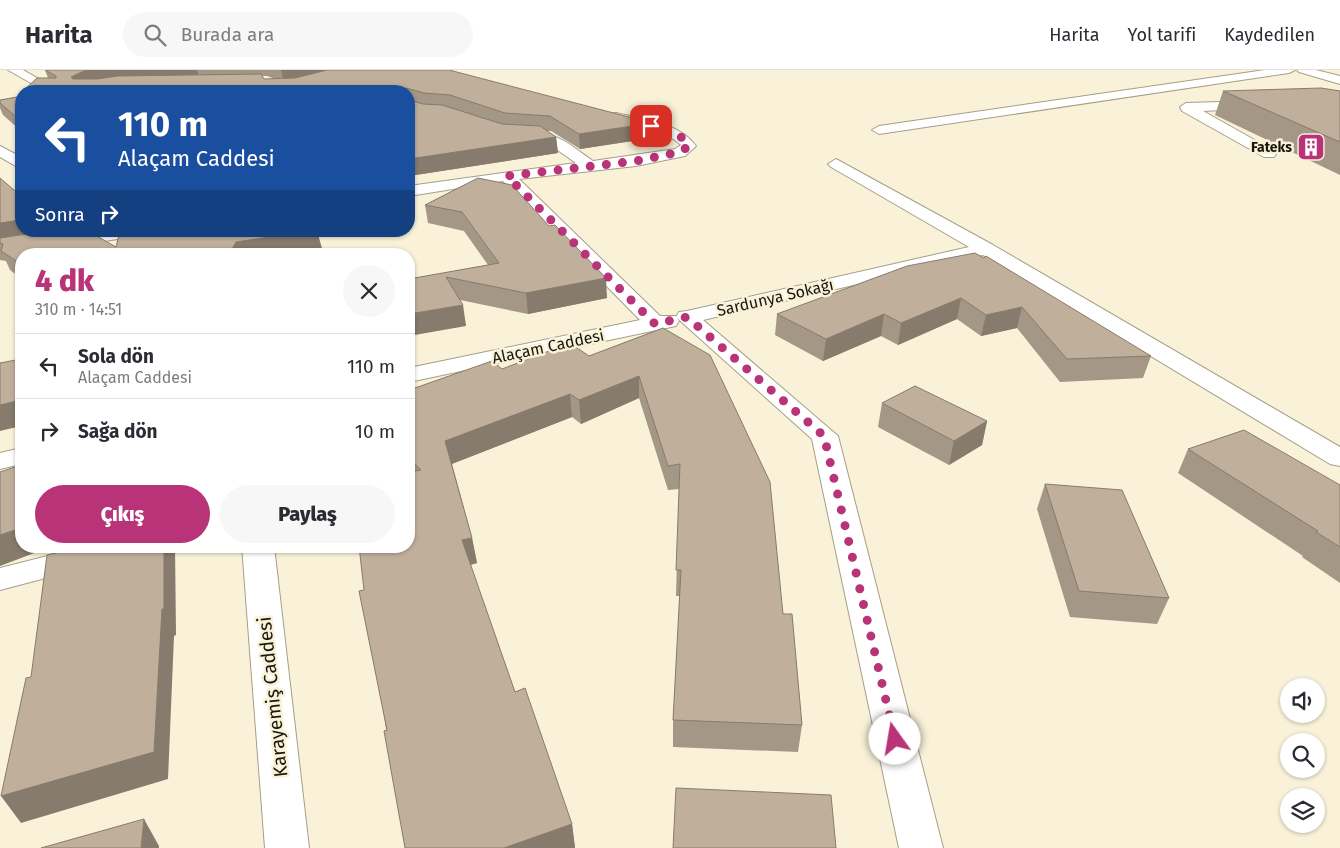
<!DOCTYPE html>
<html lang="tr">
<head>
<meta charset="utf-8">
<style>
	:root { --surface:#fff; --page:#f7f7f7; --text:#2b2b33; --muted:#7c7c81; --line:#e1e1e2; --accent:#b83377 }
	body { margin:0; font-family:"Fira Sans",sans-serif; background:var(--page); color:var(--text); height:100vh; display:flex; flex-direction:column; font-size:19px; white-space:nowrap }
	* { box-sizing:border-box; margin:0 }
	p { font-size:16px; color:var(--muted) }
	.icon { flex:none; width:28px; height:28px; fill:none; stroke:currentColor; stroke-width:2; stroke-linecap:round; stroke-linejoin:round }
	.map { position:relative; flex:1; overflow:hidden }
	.details { position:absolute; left:15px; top:178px; width:400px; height:305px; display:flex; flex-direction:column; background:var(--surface); border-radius:20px; box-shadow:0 1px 4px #0004 }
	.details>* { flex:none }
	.guide { position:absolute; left:15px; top:15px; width:400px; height:152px; border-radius:20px; box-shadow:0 1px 4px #0004; background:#1a4fa0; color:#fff; overflow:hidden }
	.fabs { position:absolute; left:1280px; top:608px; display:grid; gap:10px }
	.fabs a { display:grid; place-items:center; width:45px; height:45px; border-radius:50%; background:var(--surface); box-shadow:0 1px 4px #0004; font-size:25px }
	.pin { position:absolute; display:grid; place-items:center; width:42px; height:42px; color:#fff; margin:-21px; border-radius:10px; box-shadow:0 2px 8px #0006 }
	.me { position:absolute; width:55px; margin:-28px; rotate:347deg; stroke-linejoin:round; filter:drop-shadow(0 0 4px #0008) }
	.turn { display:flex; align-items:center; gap:18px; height:105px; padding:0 20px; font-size:22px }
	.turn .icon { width:65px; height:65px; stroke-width:2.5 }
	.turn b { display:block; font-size:35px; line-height:42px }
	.then { display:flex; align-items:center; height:48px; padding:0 20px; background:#0003; gap:10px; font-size:19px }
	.round { display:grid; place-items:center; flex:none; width:52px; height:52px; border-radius:26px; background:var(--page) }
	.overview { display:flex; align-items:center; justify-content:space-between; height:85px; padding:0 20px }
	h1 { font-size:30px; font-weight:800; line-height:38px; color:var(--accent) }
	.primary-button { display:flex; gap:10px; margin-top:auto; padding:10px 20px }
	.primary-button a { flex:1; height:58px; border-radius:30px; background:var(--accent); color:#fff; font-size:20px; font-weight:800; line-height:58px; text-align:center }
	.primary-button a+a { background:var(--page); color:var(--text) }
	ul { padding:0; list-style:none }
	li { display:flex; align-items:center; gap:15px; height:65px; padding:0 20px; border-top:1px solid var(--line) }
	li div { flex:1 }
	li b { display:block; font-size:19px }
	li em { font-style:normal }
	header { display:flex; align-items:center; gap:30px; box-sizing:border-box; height:70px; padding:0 25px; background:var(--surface); border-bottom:1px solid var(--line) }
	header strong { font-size:24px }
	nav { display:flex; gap:28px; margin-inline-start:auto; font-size:18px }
	.search { width:350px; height:45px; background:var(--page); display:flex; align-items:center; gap:12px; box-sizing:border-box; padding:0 18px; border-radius:28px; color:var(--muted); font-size:19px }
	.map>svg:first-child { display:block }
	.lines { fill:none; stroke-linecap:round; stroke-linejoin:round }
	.minor-casing { stroke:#a59f87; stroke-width:2 }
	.major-casing { stroke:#a59f87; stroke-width:2 }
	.minor { fill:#fff; fill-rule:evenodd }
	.major { fill:#fff; fill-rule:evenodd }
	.wall { fill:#a59785; fill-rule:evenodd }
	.shaded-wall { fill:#867b6c }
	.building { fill:#c0b09b; stroke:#867b6c }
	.route { stroke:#b83377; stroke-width:9; stroke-dasharray:0 16.2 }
	.labels { text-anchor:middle; stroke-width:5; stroke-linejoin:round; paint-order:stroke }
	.far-poi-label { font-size:14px; font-weight:bold; fill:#19170e; stroke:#f9f2d9; text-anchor:end }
	.street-label { font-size:16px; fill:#19170e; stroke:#f9f2d9 }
	.near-street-label { font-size:19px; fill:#19170e; stroke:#f9f2d9 }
</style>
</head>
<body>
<header>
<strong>Harita</strong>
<div class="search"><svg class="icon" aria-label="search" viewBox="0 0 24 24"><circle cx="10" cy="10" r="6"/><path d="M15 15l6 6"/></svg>Burada ara</div>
<nav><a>Harita</a><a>Yol tarifi</a><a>Kaydedilen</a></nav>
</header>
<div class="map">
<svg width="1340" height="778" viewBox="0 0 1340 778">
	<rect width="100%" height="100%" fill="#f9f2d9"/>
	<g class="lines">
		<g class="minor-casing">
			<g id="minor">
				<polygon points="8,0 23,0 60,21 45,21"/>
				<polygon points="1265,0 1295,0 1289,3 879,64 872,60 879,56"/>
				<polygon points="1255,31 1260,32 1261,35 1260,38 1203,41 1274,81 1276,84 1274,87 1264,87 1182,41 1180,37 1186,33"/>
				<path d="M616,43C642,49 680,53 696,76L685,86L680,87L636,96L519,109L660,246H676L679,251L676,256L409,312V298L640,250L503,111L409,126V116L576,93L543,70L516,69L514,66C518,61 522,62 528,62C558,62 570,75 593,91L675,79L681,75C668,61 630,55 611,50L609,47L611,44Z"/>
				<polygon points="0,76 21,87 21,99 0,87"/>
				<polygon points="836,89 993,175 1340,377 1340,396 1330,394 983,185 703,250 838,366 943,778 899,778 812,369 676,247 679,242 687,241 969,177 831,97 828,94"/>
				<polygon points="98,161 146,161 143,165 137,166 0,187 0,175"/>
				<polygon points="21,378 21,394 0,399 0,383"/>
				<polygon points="87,476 145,476 141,483 0,520 0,498"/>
				<polygon points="242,476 274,476 309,778 265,778"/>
			</g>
		</g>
		<g class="major-casing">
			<polygon id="major" points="1297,0 1316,0 1340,6 1340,14 1299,2"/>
		</g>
		<use href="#minor" class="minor"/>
		<use href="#major" class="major"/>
	</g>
	<g class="wall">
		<path d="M45,0H449L652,68L580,79L551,61H547L556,67L558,83L409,106V21H23L48,8ZM262,6H267L275,9H264Z"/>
		<polygon points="1223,21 1340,21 1340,105 1215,45"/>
		<polygon points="21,23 21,61 3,45 0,38 0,30 17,27"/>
		<polygon points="0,108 21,161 116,177 120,161 317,161 322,179 292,184 21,184 21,208 10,200 6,191 0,190"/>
		<polygon points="478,108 607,228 528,244 460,230 466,256 409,209 488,195 464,161 428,153 425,135"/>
		<polygon points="975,183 1151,286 1143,308 1060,312 1017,258 981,266 957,249 898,275 881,266 823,291 775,265 777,244"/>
		<polygon points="663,258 783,544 802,655 798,682 673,677 673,650 680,526 676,526 679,419 668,420 639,328 581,354 572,347 452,394 472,468 477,493 470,495 515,622 572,754 575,778 405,778 364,520 409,476 409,316 412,319 502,299 589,286"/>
		<polygon points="882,333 987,351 982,375 949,395 878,357"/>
		<polygon points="1188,379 1340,415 1340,513 1302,487 1303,486 1178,403"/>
		<polygon points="1045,414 1169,528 1157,554 1070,547 1037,439"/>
	</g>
	<g class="shaded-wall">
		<polygon points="87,0 197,0 199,6 76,21 71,7 84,1"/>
		<polygon points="281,0 326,0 310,8 284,12"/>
		<polygon points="652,53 652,68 580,79 579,64"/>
		<polygon points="556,67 558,83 409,106 409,89"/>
		<polygon points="21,150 21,161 66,161 0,173 0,153"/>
		<polygon points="310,161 317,161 322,179 292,184 229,184 236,172"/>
		<polygon points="606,208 607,228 528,244 526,223"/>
		<polygon points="961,228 957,249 898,275 901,253"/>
		<polygon points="463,235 466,256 409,266 409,244"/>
		<polygon points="1022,237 1017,258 981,266 986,245"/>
		<polygon points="884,244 881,266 823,291 826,269"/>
		<polygon points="639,306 639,328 581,354 579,330"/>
		<polygon points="570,324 572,347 449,395 445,371"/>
		<polygon points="21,330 21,356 0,361 0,335"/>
		<polygon points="987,351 982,375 949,395 954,371"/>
		<polygon points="21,458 21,476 53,476 0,496 0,465"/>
		<polygon points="472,468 477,493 466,496 462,470"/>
		<polygon points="164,476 175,476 176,565 174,566 168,709 21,753 1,726"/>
		<polygon points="144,749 159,776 159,778 141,778"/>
		<polygon points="572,754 575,778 504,778"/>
	</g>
	<g class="building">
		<polygon points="45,0 87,0 84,1 71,7 73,9 97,9 118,6 261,4 264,9 295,8 327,0 449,0 652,53 579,64 550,46 505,43 450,25 424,23 406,18 406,21 23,21 37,8 56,8 56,6"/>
		<polygon points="1321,18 1340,21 1340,72 1223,21"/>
		<polygon points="21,23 21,51 0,33 0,30 17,27"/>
		<polygon points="409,30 423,34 442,35 502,54 540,56 556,67 409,89"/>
		<polygon points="0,108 14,120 21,124 21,150 0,153"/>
		<polygon points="478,108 512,115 549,156 555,155 606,208 526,223 446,207 463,235 409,244 409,209 499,193 462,142 425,135"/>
		<polygon points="46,161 88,161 116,177 120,161 310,161 236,172 229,184 21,184 21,194 1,181 3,174 0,173 0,168"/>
		<polygon points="975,183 984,188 986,186 1151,286 1067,289 1022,237 986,245 961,228 901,253 884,244 826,269 777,244 907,196"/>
		<polygon points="663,258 710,285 770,412 783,544 792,544 802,655 673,650 681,500 676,500 680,394 668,396 639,306 579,330 570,324 445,371 472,468 462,470 515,622 525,618 572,754 504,778 405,778 384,661 387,660 359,521 364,520 359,476 409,476 409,402 421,400 409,388 409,316 412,319 492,291 502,299 570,273 589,286"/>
		<polygon points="21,289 21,330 0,335 0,293"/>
		<polygon points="915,316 987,351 954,371 882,333"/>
		<polygon points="1244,360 1340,415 1340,477 1316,462 1318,461 1188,379"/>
		<polygon points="21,395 21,458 0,465 0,402"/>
		<polygon points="1045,414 1122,420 1169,528 1079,521"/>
		<polygon points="85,476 164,476 164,539 162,539 154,682 1,726 26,608 31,607 47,485"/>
		<polygon points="676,718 831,725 836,778 673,778"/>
		<polygon points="144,749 141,778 41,778"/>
	</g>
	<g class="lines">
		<polyline class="route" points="651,56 681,67 689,76 680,82 636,91 507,106 655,254 687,247 824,366 895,669"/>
	</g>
	<defs>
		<g id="building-square" transform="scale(1.4375)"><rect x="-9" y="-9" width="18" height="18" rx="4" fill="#b83377" stroke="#f9f2d9"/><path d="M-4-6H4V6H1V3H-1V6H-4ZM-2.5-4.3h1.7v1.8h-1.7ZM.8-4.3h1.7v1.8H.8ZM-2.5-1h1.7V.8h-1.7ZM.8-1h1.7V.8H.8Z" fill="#fff"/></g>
	</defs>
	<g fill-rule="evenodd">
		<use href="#building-square" x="1311" y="77"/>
	</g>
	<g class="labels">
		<g class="far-poi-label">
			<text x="1292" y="82">Fateks</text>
		</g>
		<g class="street-label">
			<text transform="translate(775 227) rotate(-13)" y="6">Sardunya Sokağı</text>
			<text transform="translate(548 276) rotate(-12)" y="6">Alaçam Caddesi</text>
		</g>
		<g class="near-street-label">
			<text transform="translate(272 627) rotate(-96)" y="7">Karayemiş Caddesi</text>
		</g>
	</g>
</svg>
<div class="fabs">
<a><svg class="icon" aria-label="sound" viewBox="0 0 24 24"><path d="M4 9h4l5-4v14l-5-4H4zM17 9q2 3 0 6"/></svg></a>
<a><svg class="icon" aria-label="search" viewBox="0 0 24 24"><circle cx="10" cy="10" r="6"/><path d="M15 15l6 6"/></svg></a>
<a><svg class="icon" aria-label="layers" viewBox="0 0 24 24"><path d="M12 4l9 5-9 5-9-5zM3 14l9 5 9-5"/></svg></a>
</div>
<div class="pin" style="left:651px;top:56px;background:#d93025"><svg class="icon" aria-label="arrive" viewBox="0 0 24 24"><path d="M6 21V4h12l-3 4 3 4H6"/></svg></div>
<svg class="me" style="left:895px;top:669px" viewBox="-20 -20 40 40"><circle r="19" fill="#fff"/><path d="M0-13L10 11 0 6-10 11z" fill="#b83377"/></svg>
<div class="guide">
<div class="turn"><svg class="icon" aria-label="left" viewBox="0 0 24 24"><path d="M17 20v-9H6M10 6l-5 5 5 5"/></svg><div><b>110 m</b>Alaçam Caddesi</div></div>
<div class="then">Sonra<svg class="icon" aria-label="right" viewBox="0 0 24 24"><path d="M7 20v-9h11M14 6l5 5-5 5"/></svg></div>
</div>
<section class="details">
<div class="overview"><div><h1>4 dk</h1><p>310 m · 14:51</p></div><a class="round"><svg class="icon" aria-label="close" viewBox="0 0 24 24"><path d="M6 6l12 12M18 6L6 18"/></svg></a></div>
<ul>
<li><svg class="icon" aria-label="left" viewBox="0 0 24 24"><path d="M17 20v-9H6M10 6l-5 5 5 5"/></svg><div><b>Sola dön</b><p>Alaçam Caddesi</p></div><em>110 m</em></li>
<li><svg class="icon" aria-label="right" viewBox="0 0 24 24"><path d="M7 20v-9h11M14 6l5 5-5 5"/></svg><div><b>Sağa dön</b></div><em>10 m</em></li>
</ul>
<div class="primary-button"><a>Çıkış</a><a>Paylaş</a></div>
</section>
</div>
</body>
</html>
